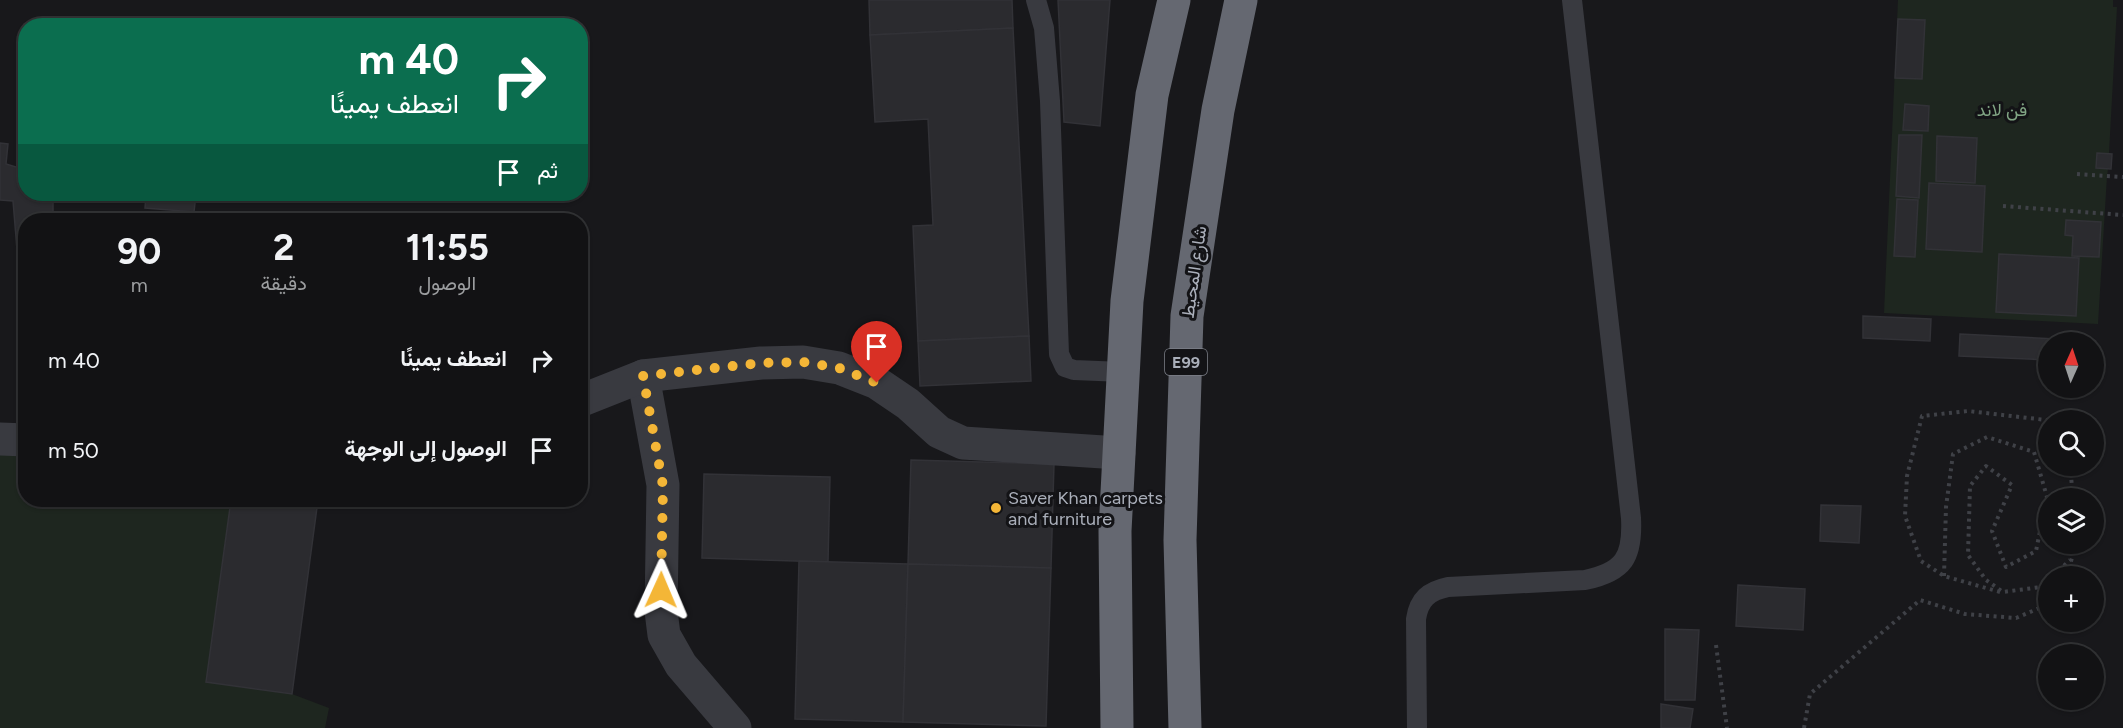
<!DOCTYPE html>
<html lang="ar">
<head>
<meta charset="utf-8">
<style>
	:root { --surface:#121214; --page:#1b1b1d; --text:#f1f3f6; --muted:#9c9ea0; --line:#313234 }
	body { margin:0; font-family:Figtree,Vazirmatn,sans-serif; background:var(--page); color:var(--text); direction:rtl; height:100vh; display:flex; flex-direction:column; font-size:22px; white-space:nowrap }
	* { box-sizing:border-box; margin:0 }
	p { font-size:20px; color:var(--muted) }
	.icon { flex:none; width:33px; height:33px; fill:none; stroke:currentColor; stroke-width:2; stroke-linecap:round; stroke-linejoin:round }
	.map { position:relative; flex:1; overflow:hidden; direction:ltr }
	.panel { position:absolute; left:18px; top:213px; width:570px; height:294px; display:flex; flex-direction:column; background:var(--surface); border-radius:24px; box-shadow:0 2px 4px #0004,0 0 0 2px var(--line); direction:rtl }
	.panel>* { flex:none }
	.top-card { position:absolute; left:18px; top:18px; width:570px; height:183px; border-radius:24px; box-shadow:0 2px 4px #0004,0 0 0 2px var(--line); direction:rtl; background:#0b6e4f; color:#fff; overflow:hidden }
	.needle { width:39px; rotate:3deg }
	.buttons { position:absolute; left:2038px; top:332px; display:grid; gap:12px }
	.buttons a { display:grid; place-items:center; width:66px; height:66px; border-radius:50%; background:var(--surface); box-shadow:0 2px 4px #0004,0 0 0 2px var(--line); font-size:30px }
	.pin { position:absolute; display:grid; place-items:center; width:51px; height:51px; color:#fff; margin:-62px -26px; border-radius:50% 50% 50% 0; rotate:-45deg; box-shadow:0 0 6px #0007 }
	.pin .icon { rotate:45deg }
	.me { position:absolute; width:66px; margin:-33px; rotate:1deg; stroke-linejoin:round; filter:drop-shadow(0 0 4px #0008) }
	.turn { display:flex; align-items:center; gap:21px; height:126px; padding:0 30px; font-size:27px }
	.turn .icon { width:78px; height:78px; stroke-width:2.5 }
	.turn b { display:block; font-size:42px; line-height:51px }
	.then { display:flex; align-items:center; height:57px; padding:0 30px; background:#0003; gap:12px; font-size:22px }
	.eta { display:flex; justify-content:space-evenly; align-items:center; height:102px; text-align:center }
	.eta b { font-size:36px; font-weight:700; line-height:42px }
	ul { padding:0; list-style:none }
	li { display:flex; align-items:center; gap:18px; height:90px; padding:0 30px }
	li div { flex:1 }
	li b { display:block; font-size:22px }
	li em { font-style:normal }
	.map>svg:first-child { display:block }
	.green { fill:#1e261f }
	.building { fill:#2b2b2f; stroke:#323237; stroke-width:1.5 }
	.lines { fill:none; stroke-linecap:round; stroke-linejoin:round }
	.path { stroke:#3f4147; stroke-width:4; stroke-dasharray:3 4.5; stroke-linecap:butt }
	.lane { stroke:#393a40; stroke-width:20 }
	.street { stroke:#393a40; stroke-width:33 }
	.highway { stroke:#656871; stroke-width:33 }
	.route { stroke:#f4b637; stroke-width:10; stroke-dasharray:0 18 }
	.poi-dot { fill:#f4b637; stroke:#131316; stroke-width:2 }
	.labels { text-anchor:middle; stroke-width:6; stroke-linejoin:round; paint-order:stroke }
	.shield { fill:#131316; stroke:#7d8089; stroke-width:1.5 }
	.shield-label { font-size:16px; font-weight:bold; fill:#aaafba }
	.park-label { font-size:18px; fill:#81a584; stroke:#131316 }
	.street-label { font-size:18px; fill:#aaafba; stroke:#131316 }
	.poi-label { font-size:18px; fill:#aaafba; stroke:#131316; text-anchor:start }
</style>
</head>
<body>
<div class="map">
<svg width="2123" height="728" viewBox="0 0 2123 728">
	<rect width="100%" height="100%" fill="#18181b"/>
	<g class="green">
		<polygon points="1898,0 2113,0 2113,7 2117,7 2109,153 2112,154 2111,169 2108,169 2107,176 2098,324 1884,313"/>
		<polygon points="0,438 25,439 26,500 231,500 206,682 292,694 329,708 325,728 0,728"/>
	</g>
	<g class="building">
		<polygon points="869,0 1012,0 1013,28 870,35"/>
		<polygon points="1058,0 1110,0 1100,126 1064,122"/>
		<polygon points="1898,19 1925,20 1922,79 1895,78"/>
		<polygon points="1013,28 1029,336 918,341 913,226 933,225 928,119 875,122 870,35"/>
		<polygon points="1905,104 1929,106 1928,131 1903,130"/>
		<polygon points="1899,135 1922,135 1919,198 1896,196"/>
		<polygon points="1937,136 1977,138 1975,183 1936,181"/>
		<polygon points="0,143 8,144 6,164 26,170 26,194 53,194 53,220 26,220 26,323 23,322 13,201 0,200"/>
		<polygon points="2097,153 2112,154 2111,169 2096,168"/>
		<polygon points="1929,183 1985,186 1982,252 1926,249"/>
		<polygon points="146,194 196,194 194,212 145,208"/>
		<polygon points="1897,199 1918,200 1915,257 1894,256"/>
		<polygon points="2066,220 2101,222 2099,257 2072,256 2073,236 2065,235"/>
		<polygon points="1999,254 2079,258 2076,316 1996,312"/>
		<polygon points="1863,316 1931,319 1930,341 1863,338"/>
		<polygon points="1960,334 2095,341 2094,361 2094,342 2049,342 2049,360 1959,356"/>
		<polygon points="1029,336 1031,381 920,386 918,341"/>
		<polygon points="911,460 1054,464 1051,568 908,564"/>
		<polygon points="704,474 830,477 828,562 702,558"/>
		<polygon points="231,500 318,500 292,694 206,682"/>
		<polygon points="1821,505 1861,506 1859,543 1820,541"/>
		<polygon points="799,561 908,564 903,722 795,719"/>
		<polygon points="908,564 1051,568 1046,726 903,722"/>
		<polygon points="1738,585 1805,589 1803,630 1736,626"/>
		<polygon points="1665,629 1699,630 1695,700 1665,700"/>
		<polygon points="1661,704 1693,709 1690,728 1661,728"/>
	</g>
	<g class="lines">
		<g class="path">
			<polyline points="2077,174 2123,177"/>
			<polyline points="2003,206 2123,215"/>
			<polyline points="2070,465 2073,498"/>
			<polyline points="1944,576 1946,507 1953,454 1987,437 2034,452 2047,497 2036,551 2006,567 1992,531 2012,485 1986,466 1970,486 1968,555 1986,580 2003,592 2041,587 2049,580"/>
			<polyline points="2053,576 2070,560"/>
			<polyline points="2067,576 2076,543"/>
			<polyline points="2000,592 1944,576 1921,561 1905,516 1907,476 1922,416 1968,411 2046,420 2049,424"/>
			<polyline points="1716,645 1727,728"/>
			<polyline points="1804,728 1810,694 1920,600 1965,614 2016,618 2049,604"/>
		</g>
		<g class="lane">
			<polyline points="1036,0 1044,28 1050,101 1059,354 1065,367 1074,370 1123,372"/>
			<path d="M1417,728L1416,619C1419,599 1429,591 1448,587L1585,580C1624,572 1633,557 1631,518L1572,0"/>
		</g>
		<g class="street">
			<polyline points="643,376 663,485 661,611 664,635 681,665 735,728"/>
			<polyline points="580,401 643,376 761,363 803,362 839,368 877,383 908,404 939,432 963,443 1119,453"/>
			<polyline points="0,439 26,440"/>
		</g>
		<g class="highway">
			<polyline points="1117,728 1115,531 1127,301 1152,95 1174,0"/>
			<polyline points="1185,728 1180,540 1187,316 1218,110 1241,0"/>
		</g>
	</g>
	<g class="lines">
		<polyline class="route" points="661,590 663,486 643,376 761,363 803,362 839,368 877,383"/>
	</g>
	<circle class="poi-dot" cx="996" cy="508" r="6"/>
	<g class="labels">
		<rect class="shield" x="1165" y="349" width="42" height="26" rx="4.5"/>
		<g class="shield-label">
			<text x="1186" y="368">E99</text>
		</g>
		<g class="park-label">
			<text x="2002" y="116">فن لاند</text>
		</g>
		<g class="street-label">
			<text transform="translate(1194 272) rotate(-82)" y="6">شارع المحيط</text>
		</g>
		<g class="poi-label">
			<text x="1008" y="504">Saver Khan carpets<tspan x="1008" dy="21">and furniture</tspan></text>
		</g>
	</g>
</svg>
<div class="buttons">
<a><svg class="needle" viewBox="-14 -14 28 28"><path d="M0-13l5 13h-10z" fill="#e53935"/><path d="M0 13l5-13h-10z" fill="#9c9ea0"/></svg></a>
<a><svg class="icon" aria-label="search" viewBox="0 0 24 24"><circle cx="10" cy="10" r="6"/><path d="M15 15l6 6"/></svg></a>
<a><svg class="icon" aria-label="layers" viewBox="0 0 24 24"><path d="M12 4l9 5-9 5-9-5zM3 14l9 5 9-5"/></svg></a>
<a>+</a>
<a>−</a>
</div>
<div class="pin" style="left:877px;top:383px;background:#d93025"><svg class="icon" aria-label="arrive" viewBox="0 0 24 24"><path d="M6 21V4h12l-3 4 3 4H6"/></svg></div>
<svg class="me" style="left:661px;top:590px" viewBox="-20 -20 40 40"><path d="M0-17L14 15 0 8-14 15z" fill="#f4b637" stroke="#fff" stroke-width="4"/></svg>
<div class="top-card">
<div class="turn"><svg class="icon" aria-label="right" viewBox="0 0 24 24"><path d="M7 20v-9h11M14 6l5 5-5 5"/></svg><div><b>40 m</b>انعطف يمينًا</div></div>
<div class="then">ثم<svg class="icon" aria-label="arrive" viewBox="0 0 24 24"><path d="M6 21V4h12l-3 4 3 4H6"/></svg></div>
</div>
<section class="panel">
<div class="eta">
<div><b>11:55</b><p>الوصول</p></div>
<div><b>2</b><p>دقيقة</p></div>
<div><b>90</b><p>m</p></div>
</div>
<ul>
<li><svg class="icon" aria-label="right" viewBox="0 0 24 24"><path d="M7 20v-9h11M14 6l5 5-5 5"/></svg><div><b>انعطف يمينًا</b></div><em>40 m</em></li>
<li><svg class="icon" aria-label="arrive" viewBox="0 0 24 24"><path d="M6 21V4h12l-3 4 3 4H6"/></svg><div><b>الوصول إلى الوجهة</b></div><em>50 m</em></li>
</ul>
</section>
</div>
</body>
</html>
